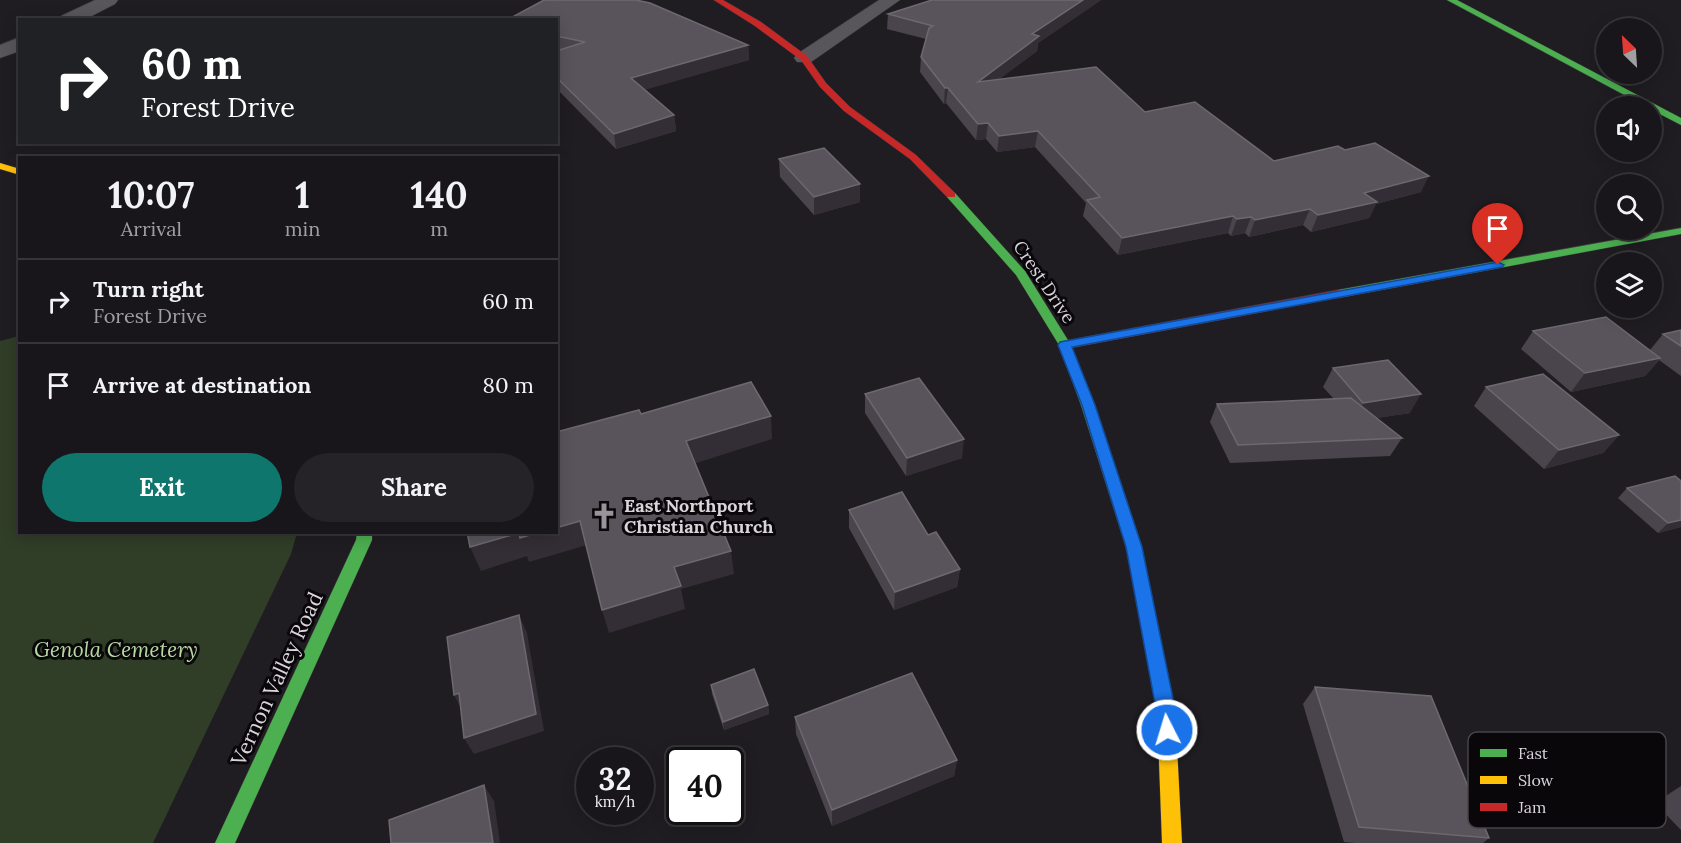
<!DOCTYPE html>
<html lang="en">
<head>
<meta charset="utf-8">
<style>
	:root { --surface:#18161a; --page:#252327; --text:#f1f3f6; --muted:#9f9fa2; --line:#363539; --accent:#0f766e }
	body { margin:0; font-family:Lora,serif; background:var(--page); color:var(--text); height:100vh; display:flex; flex-direction:column; font-size:22px; white-space:nowrap }
	* { box-sizing:border-box; margin:0 }
	p { font-size:20px; color:var(--muted) }
	.icon { flex:none; width:33px; height:33px; fill:none; stroke:currentColor; stroke-width:2; stroke-linecap:round; stroke-linejoin:round }
	.map { position:relative; flex:1; overflow:hidden }
	.drawer { position:absolute; left:18px; top:156px; width:540px; height:378px; display:flex; flex-direction:column; background:var(--surface); border-radius:0px; box-shadow:0 3px 15px #0003,0 0 0 2px var(--line) }
	.drawer>* { flex:none }
	.hud { position:absolute; left:18px; top:18px; width:540px; height:126px; border-radius:0px; box-shadow:0 3px 15px #0003,0 0 0 2px var(--line); background:#202124; color:#fff; overflow:hidden }
	.needle { width:39px; rotate:335deg }
	.buttons { position:absolute; left:1596px; top:18px; display:grid; gap:12px }
	.buttons a { display:grid; place-items:center; width:66px; height:66px; border-radius:50%; background:var(--surface); box-shadow:0 3px 15px #0003,0 0 0 2px var(--line); font-size:30px }
	.speed { position:absolute; left:576px; top:747px; display:flex; gap:12px; font-size:30px; font-weight:700; text-align:center }
	.speed>* { display:grid; place-content:center; width:78px; height:78px; border-radius:50%; background:var(--surface); box-shadow:0 3px 15px #0003,0 0 0 2px var(--line); line-height:1 }
	.speed small { font-size:15px; font-weight:400 }
	.speed .limit { border:3px solid #111; border-radius:9px; background:#fff; color:#111 }
	.pin { position:absolute; display:grid; place-items:center; width:51px; height:51px; color:#fff; margin:-62px -26px; border-radius:50% 50% 50% 0; rotate:-45deg; box-shadow:0 0 6px #0007 }
	.pin .icon { rotate:45deg }
	.me { position:absolute; width:66px; margin:-33px; rotate:355deg; stroke-linejoin:round; filter:drop-shadow(0 0 4px #0008) }
	.turn { display:flex; align-items:center; gap:21px; height:126px; padding:0 24px; font-size:27px }
	.turn .icon { width:78px; height:78px; stroke-width:2.5 }
	.turn b { display:block; font-size:42px; line-height:51px }
	.eta { display:flex; justify-content:space-evenly; align-items:center; height:102px; text-align:center }
	.eta b { font-size:36px; font-weight:800; line-height:42px }
	.action { display:flex; gap:12px; margin-top:auto; padding:12px 24px }
	.action a { flex:1; height:69px; border-radius:36px; background:var(--accent); color:#fff; font-size:24px; font-weight:800; line-height:69px; text-align:center }
	.action a+a { background:var(--page); color:var(--text) }
	ul { padding:0; list-style:none }
	li { display:flex; align-items:center; gap:18px; height:84px; padding:0 24px; border-top:2px solid var(--line) }
	li div { flex:1 }
	li b { display:block; font-size:22px }
	li em { font-style:normal }
	.map>svg:first-child { display:block }
	.green { fill:#303d27 }
	.lines { fill:none; stroke-linecap:round; stroke-linejoin:round }
	.street-casing { stroke:#3b383c; stroke-width:1 }
	.fast-casing { stroke:#3b383c; stroke-width:1 }
	.slow-casing { stroke:#3b383c; stroke-width:1 }
	.jam-casing { stroke:#3b383c; stroke-width:1 }
	.street { fill:#58565a; fill-rule:evenodd }
	.fast { fill:#4caf50; fill-rule:evenodd }
	.slow { fill:#ffc107; fill-rule:evenodd }
	.jam { fill:#c62828; fill-rule:evenodd }
	.wall { fill:#4a454d }
	.shaded-wall { fill:#332e35 }
	.building { fill:#59545c; stroke:#6d6870; stroke-width:1.5 }
	.route { fill:#1a73e8; stroke:#114b97; stroke-width:1.5 }
	.labels { text-anchor:middle; stroke-width:6; stroke-linejoin:round; paint-order:stroke }
	.street-label { font-size:18px; fill:#d8d4da; stroke:#09070a }
	.poi-label { font-size:18px; font-weight:bold; fill:#d8d4da; stroke:#09070a; text-anchor:start }
	.near-park-label { font-size:21px; font-style:italic; fill:#b5d99f; stroke:#09070a }
	.near-street-label { font-size:21px; fill:#d8d4da; stroke:#09070a }
	.key { fill:#09070a; stroke:#474448; stroke-width:1.5 }
	.key-label { font-size:16px; fill:#d8d4da }
</style>
</head>
<body>
<div class="map">
<svg width="1681" height="843" viewBox="0 0 1681 843">
	<rect width="100%" height="100%" fill="#201d22"/>
	<polygon class="green" points="19,336 20,532 297,533 291,554 153,843 0,843 0,341"/>
	<g class="lines">
		<g class="street-casing">
			<g id="street">
				<polygon points="95,0 118,0 115,4 84,20 59,20 61,16"/>
				<polygon points="879,0 900,0 811,62 797,62 794,58 797,54"/>
				<polygon points="20,37 20,51 0,58 0,45"/>
			</g>
		</g>
		<g class="fast-casing">
			<g id="fast">
				<polygon points="1447,0 1457,0 1681,118 1681,125 1652,110 1652,106 1645,106"/>
				<polygon points="951,192 955,193 1025,271 1071,345 1095,405 1142,547 1154,610 1152,615 1146,617 1140,615 1138,610 1126,547 1081,405 1059,345 1016,275 947,197 947,193"/>
				<polygon points="1681,228 1681,234 1338,298 1332,294 1338,290"/>
				<polygon points="357,532 372,532 372,540 235,843 215,843 356,540"/>
			</g>
		</g>
		<g class="slow-casing">
			<g id="slow">
				<polygon points="0,163 20,169 20,175 0,169"/>
				<polygon points="1146,603 1152,605 1154,610 1175,708 1182,843 1162,843 1157,708 1138,610 1140,605"/>
			</g>
		</g>
		<g class="jam-casing">
			<g id="jam">
				<polygon points="714,0 723,0 761,22 807,56 826,83 850,107 916,155 955,193 955,197 947,197 910,159 844,111 820,87 801,60 755,26"/>
				<polygon points="1338,290 1344,294 1342,297 1065,349 1059,345 1065,341"/>
			</g>
		</g>
		<use href="#street" class="street"/>
		<use href="#fast" class="fast"/>
		<use href="#slow" class="slow"/>
		<use href="#jam" class="jam"/>
	</g>
	<g class="wall">
		<polygon points="932,0 1101,0 1038,43 1037,51 999,79 1145,112 1274,161 1421,192 1376,204 1369,218 1311,232 1303,225 1249,237 1245,233 1231,236 1228,233 1118,255 1083,216 1086,203 1035,147 997,152 986,139 976,140 946,103 944,104 920,72 921,57 926,39 887,29 888,14"/>
		<polygon points="556,20 748,45 749,60 645,89 674,115 676,131 616,149 556,88 556,51 560,50 556,49"/>
		<polygon points="779,159 860,202 814,215 780,177"/>
		<polygon points="1681,330 1681,376 1659,360 1645,376 1571,392 1521,349 1533,331 1650,350 1663,334"/>
		<polygon points="1333,368 1410,413 1376,418 1402,438 1390,456 1230,463 1210,422 1217,404 1334,399 1323,387"/>
		<polygon points="1486,387 1619,435 1603,453 1544,469 1474,406"/>
		<polygon points="865,394 962,458 906,476 865,413"/>
		<polygon points="1681,481 1681,527 1658,533 1618,498 1627,488"/>
		<polygon points="849,510 928,535 960,569 957,587 894,610 849,528"/>
		<polygon points="711,685 768,705 769,714 724,730 712,694"/>
		<polygon points="1315,687 1489,838 1483,843 1355,843 1344,842 1303,704"/>
		<polygon points="795,717 957,760 954,776 832,826 796,734"/>
		<polygon points="1681,786 1681,830 1655,803"/>
	</g>
	<g class="shaded-wall">
		<polygon points="1083,0 1101,0 1038,43 1037,51 976,97 978,82 1032,34"/>
		<polygon points="748,45 749,60 634,93 631,78"/>
		<polygon points="945,88 948,88 946,103 944,104"/>
		<polygon points="674,115 676,131 616,149 614,134"/>
		<polygon points="988,123 986,139 976,140 978,124"/>
		<polygon points="1038,131 1035,147 997,152 999,136"/>
		<polygon points="1429,176 1421,192 1376,204 1369,218 1311,232 1318,215 1364,193"/>
		<polygon points="860,184 860,202 814,215 814,197"/>
		<polygon points="1310,209 1303,225 1249,237 1255,220"/>
		<polygon points="1233,216 1228,233 1118,255 1122,238"/>
		<polygon points="1251,217 1245,233 1231,236 1237,219"/>
		<polygon points="1660,358 1645,376 1571,392 1585,373"/>
		<polygon points="1421,394 1410,413 1353,422 1363,403"/>
		<polygon points="771,416 772,439 690,465 686,441"/>
		<polygon points="1619,435 1603,453 1544,469 1559,450"/>
		<polygon points="964,439 962,458 906,476 907,458"/>
		<polygon points="1681,520 1681,527 1658,533 1668,523"/>
		<polygon points="580,521 587,545 529,562 527,556 481,571 470,547 519,533 556,532 556,528"/>
		<polygon points="731,551 734,574 681,589 685,609 609,633 602,610 674,567"/>
		<polygon points="960,569 957,587 894,610 895,592"/>
		<polygon points="519,615 527,633 544,731 474,754 464,738"/>
		<polygon points="459,693 463,712 454,695"/>
		<polygon points="768,705 769,714 724,730 723,722"/>
		<polygon points="957,760 954,776 832,826 832,810"/>
		<polygon points="484,785 494,801 500,843 493,843"/>
	</g>
	<g class="building">
		<polygon points="544,0 636,0 650,3 748,45 631,78 674,115 614,134 556,77 556,51 585,42 556,36 556,20 507,20"/>
		<polygon points="932,0 1083,0 1032,34 1039,36 978,82 1096,67 1145,112 1195,102 1274,161 1338,146 1345,150 1375,143 1429,176 1364,193 1377,202 1318,215 1310,209 1255,220 1251,217 1237,219 1233,216 1122,238 1087,200 1100,197 1038,131 999,136 988,123 978,124 948,88 945,88 921,57 929,28 933,26 888,14"/>
		<polygon points="824,148 860,184 814,197 779,159"/>
		<polygon points="1606,317 1660,358 1585,373 1533,331"/>
		<polygon points="1681,330 1681,346 1663,334"/>
		<polygon points="1388,360 1421,394 1363,403 1333,368"/>
		<polygon points="1543,374 1619,435 1559,450 1486,387"/>
		<polygon points="919,378 964,439 907,458 865,394"/>
		<polygon points="751,382 771,416 686,441 731,551 674,567 681,586 602,610 580,521 556,528 556,432 639,410 641,414"/>
		<polygon points="1351,398 1402,438 1238,445 1217,404"/>
		<polygon points="1675,476 1681,481 1681,520 1668,523 1627,488"/>
		<polygon points="902,492 928,535 936,532 960,569 895,592 849,510"/>
		<polygon points="467,532 540,532 520,538 519,533 470,547"/>
		<polygon points="519,615 536,714 464,738 459,693 454,695 447,637"/>
		<polygon points="754,669 768,705 723,722 711,685"/>
		<polygon points="912,673 957,760 832,810 795,717"/>
		<polygon points="1315,687 1431,696 1489,838 1359,827"/>
		<polygon points="484,785 493,843 391,843 389,820"/>
	</g>
	<polygon class="route" points="1498,262 1504,265 1502,267 1072,347 1095,405 1142,547 1175,708 1176,730 1174,736 1167,739 1161,736 1126,547 1082,405 1058,345 1060,342"/>
	<defs>
		<g id="church-bare" transform="scale(2.07)"><path d="M-1.2-6h2.4v3.5h3.3v2.4h-3.3V6h-2.4V-.1h-3.3v-2.4h3.3Z" fill="#98949a" stroke="#09070a" stroke-width="2.5" paint-order="stroke"/></g>
	</defs>
	<g fill-rule="evenodd">
		<use href="#church-bare" x="604" y="516"/>
	</g>
	<g class="labels">
		<g class="street-label">
			<text transform="translate(1044 282) rotate(56)" y="6">Crest Drive</text>
		</g>
		<g class="poi-label">
			<text x="624" y="512">East Northport<tspan x="624" dy="21">Christian Church</tspan></text>
		</g>
		<g class="near-park-label">
			<text x="116" y="657">Genola Cemetery</text>
		</g>
		<g class="near-street-label">
			<text transform="translate(277 679) rotate(-65)" y="7">Vernon Valley Road</text>
		</g>
	</g>
	<rect x="1468" y="732" width="198" height="96" rx="9" class="key"/>
	<rect x="1480" y="749" width="27" height="8" fill="#4caf50"/>
	<rect x="1480" y="776" width="27" height="8" fill="#ffc107"/>
	<rect x="1480" y="803" width="27" height="8" fill="#c62828"/>
	<g class="key-label">
		<text x="1518" y="759">Fast</text>
		<text x="1518" y="786">Slow</text>
		<text x="1518" y="813">Jam</text>
	</g>
</svg>
<div class="buttons">
<a><svg class="needle" viewBox="-14 -14 28 28"><path d="M0-13l5 13h-10z" fill="#e53935"/><path d="M0 13l5-13h-10z" fill="#9f9fa2"/></svg></a>
<a><svg class="icon" aria-label="sound" viewBox="0 0 24 24"><path d="M4 9h4l5-4v14l-5-4H4zM17 9q2 3 0 6"/></svg></a>
<a><svg class="icon" aria-label="search" viewBox="0 0 24 24"><circle cx="10" cy="10" r="6"/><path d="M15 15l6 6"/></svg></a>
<a><svg class="icon" aria-label="layers" viewBox="0 0 24 24"><path d="M12 4l9 5-9 5-9-5zM3 14l9 5 9-5"/></svg></a>
</div>
<div class="speed"><div>32<small>km/h</small></div><div class="limit">40</div></div>
<div class="pin" style="left:1498px;top:265px;background:#d93025"><svg class="icon" aria-label="arrive" viewBox="0 0 24 24"><path d="M6 21V4h12l-3 4 3 4H6"/></svg></div>
<svg class="me" style="left:1167px;top:730px" viewBox="-20 -20 40 40"><circle r="17" fill="#1a73e8" stroke="#fff" stroke-width="3"/><path d="M0-11L8 9 0 5-8 9z" fill="#fff"/></svg>
<div class="hud">
<div class="turn"><svg class="icon" aria-label="right" viewBox="0 0 24 24"><path d="M7 20v-9h11M14 6l5 5-5 5"/></svg><div><b>60 m</b>Forest Drive</div></div>
</div>
<section class="drawer">
<div class="eta">
<div><b>10:07</b><p>Arrival</p></div>
<div><b>1</b><p>min</p></div>
<div><b>140</b><p>m</p></div>
</div>
<ul>
<li><svg class="icon" aria-label="right" viewBox="0 0 24 24"><path d="M7 20v-9h11M14 6l5 5-5 5"/></svg><div><b>Turn right</b><p>Forest Drive</p></div><em>60 m</em></li>
<li><svg class="icon" aria-label="arrive" viewBox="0 0 24 24"><path d="M6 21V4h12l-3 4 3 4H6"/></svg><div><b>Arrive at destination</b></div><em>80 m</em></li>
</ul>
<div class="action"><a>Exit</a><a>Share</a></div>
</section>
</div>
</body>
</html>
